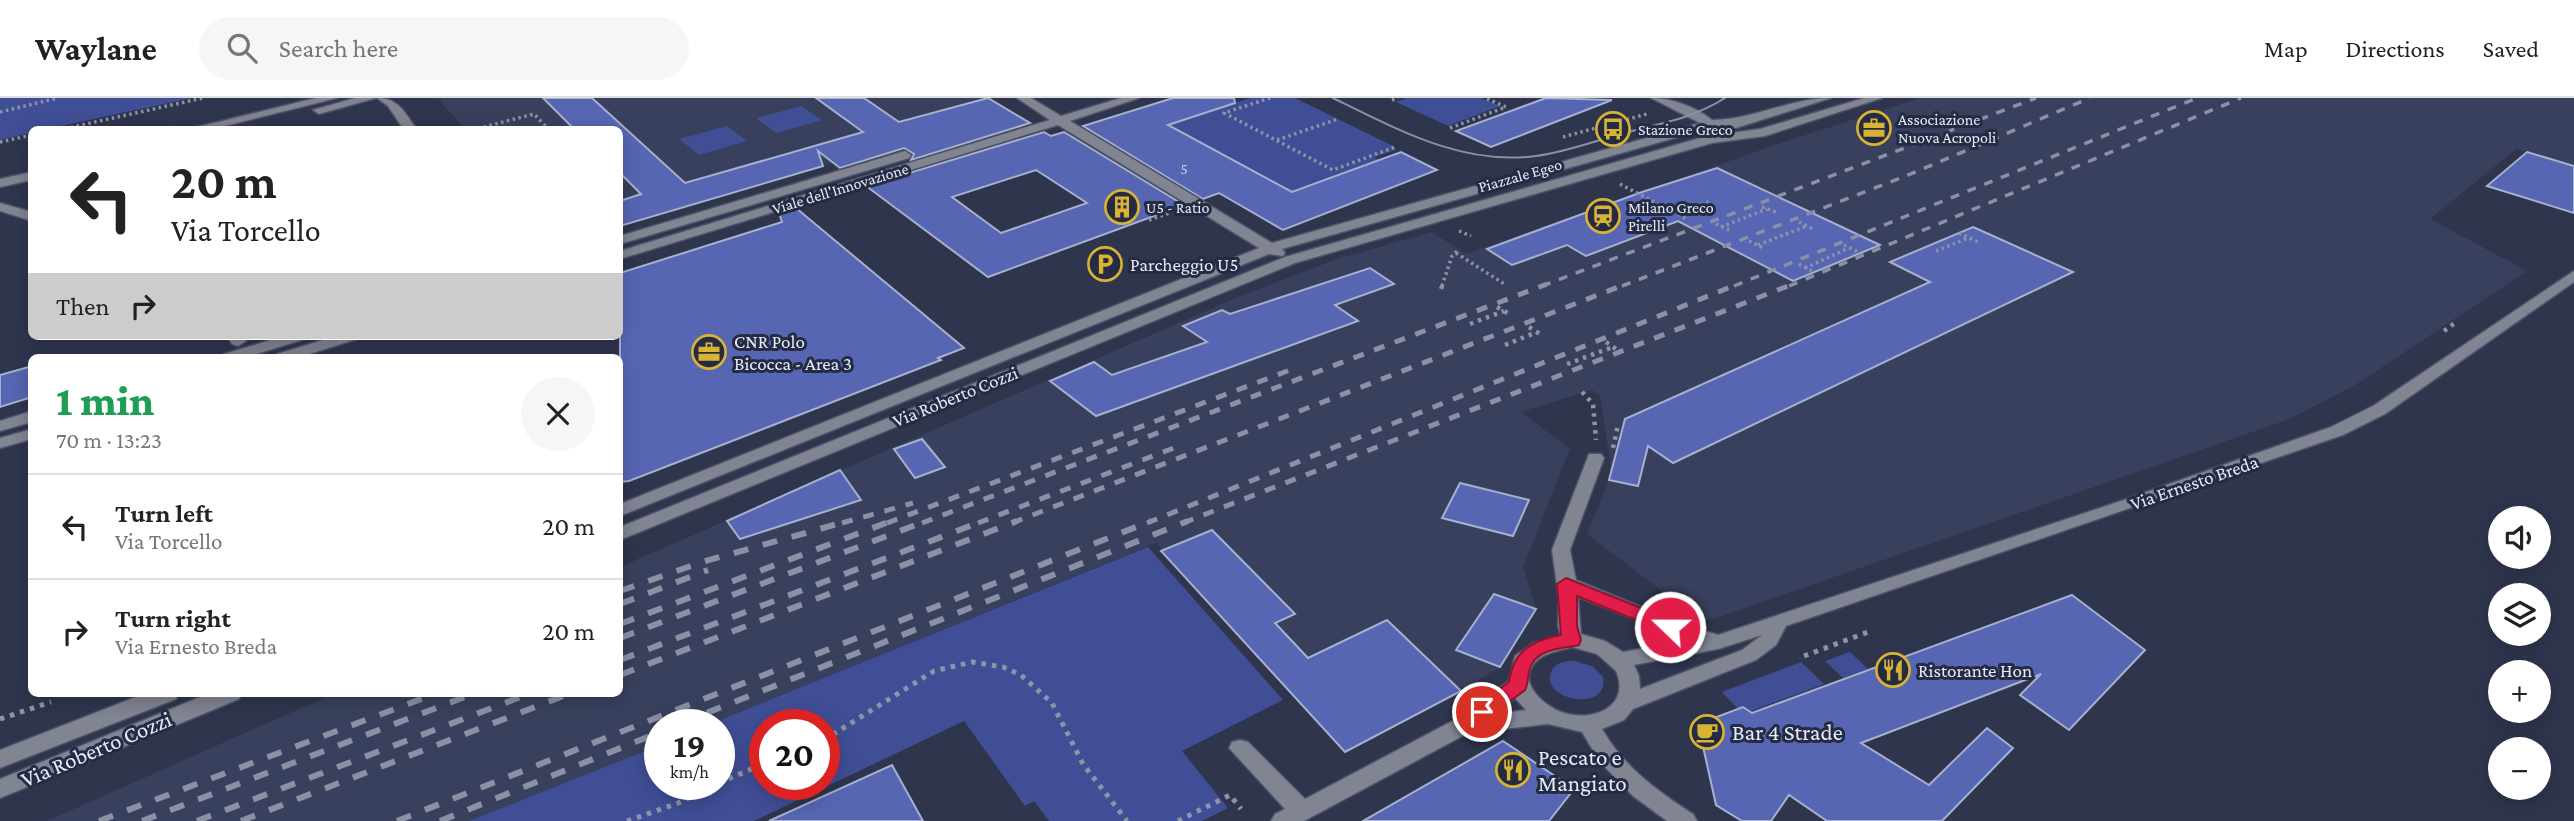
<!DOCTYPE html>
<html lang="en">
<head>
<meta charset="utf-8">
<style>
	:root { --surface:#fff; --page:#f6f6f6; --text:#222; --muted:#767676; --line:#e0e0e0 }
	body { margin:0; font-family:"Crimson Pro",serif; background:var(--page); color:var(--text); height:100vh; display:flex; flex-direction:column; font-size:26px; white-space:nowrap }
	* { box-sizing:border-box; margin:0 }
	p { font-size:23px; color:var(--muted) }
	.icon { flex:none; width:38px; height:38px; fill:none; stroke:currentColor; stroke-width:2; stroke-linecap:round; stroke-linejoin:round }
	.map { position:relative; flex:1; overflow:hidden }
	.panel { position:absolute; left:28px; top:256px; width:595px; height:343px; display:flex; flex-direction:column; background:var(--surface); border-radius:10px; box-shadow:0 4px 18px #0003 }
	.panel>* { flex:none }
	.top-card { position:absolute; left:28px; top:28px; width:595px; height:214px; border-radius:10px; box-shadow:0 4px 18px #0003; background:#fff; color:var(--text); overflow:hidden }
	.controls { position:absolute; left:2488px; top:408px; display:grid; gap:14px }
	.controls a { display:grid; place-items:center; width:63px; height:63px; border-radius:50%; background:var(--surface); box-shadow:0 4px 18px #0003; font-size:35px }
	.speed { position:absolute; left:644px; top:611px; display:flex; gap:14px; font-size:35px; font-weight:700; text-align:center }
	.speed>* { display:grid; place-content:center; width:91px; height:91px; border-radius:50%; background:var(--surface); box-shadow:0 4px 18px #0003; line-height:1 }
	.speed small { font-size:18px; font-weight:400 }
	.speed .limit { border:10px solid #d22; background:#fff; color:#111 }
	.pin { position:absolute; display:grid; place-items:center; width:60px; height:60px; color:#fff; margin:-30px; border:4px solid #fff; border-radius:50%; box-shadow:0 2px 7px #0007 }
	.me { position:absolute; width:77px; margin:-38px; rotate:292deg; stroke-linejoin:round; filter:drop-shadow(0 0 5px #0008) }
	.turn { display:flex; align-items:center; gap:24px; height:147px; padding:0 28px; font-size:32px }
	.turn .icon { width:91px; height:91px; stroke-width:2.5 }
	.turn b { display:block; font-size:49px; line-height:60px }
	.then { display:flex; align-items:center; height:66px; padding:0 28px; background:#0003; gap:14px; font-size:26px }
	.round { display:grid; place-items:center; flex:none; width:74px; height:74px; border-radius:37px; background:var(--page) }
	.summary { display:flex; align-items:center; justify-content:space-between; height:119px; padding:0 28px }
	h1 { font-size:42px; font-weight:800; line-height:52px; color:#1e9e55 }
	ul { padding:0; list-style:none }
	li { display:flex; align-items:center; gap:21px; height:105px; padding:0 28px; border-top:2px solid var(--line) }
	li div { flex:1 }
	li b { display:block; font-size:26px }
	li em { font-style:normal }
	header { display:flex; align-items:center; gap:42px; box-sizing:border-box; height:98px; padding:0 35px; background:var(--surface); border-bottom:2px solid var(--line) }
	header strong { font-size:33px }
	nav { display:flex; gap:38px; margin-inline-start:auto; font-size:24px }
	.search { width:490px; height:63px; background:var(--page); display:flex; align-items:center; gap:18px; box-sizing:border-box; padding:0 24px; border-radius:38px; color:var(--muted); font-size:26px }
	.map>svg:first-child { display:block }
	.built { fill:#38405d }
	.green { fill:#404e96; fill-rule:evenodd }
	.building { fill:#5666b2; stroke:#a7b0cd; stroke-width:2; fill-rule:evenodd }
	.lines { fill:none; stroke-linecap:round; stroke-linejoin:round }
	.minor-casing { stroke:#4c5269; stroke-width:3 }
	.path-far2 { stroke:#8e94a7; stroke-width:3.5; stroke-dasharray:2.5 3.5; stroke-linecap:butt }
	.path-far1 { stroke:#8e94a7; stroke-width:4.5; stroke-dasharray:3.5 5; stroke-linecap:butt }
	.path { stroke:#8e94a7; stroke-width:5; stroke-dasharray:4.5 6; stroke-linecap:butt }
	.minor { fill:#818491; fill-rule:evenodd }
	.tram { stroke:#8b90a4; stroke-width:2 }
	.rail-far2 { stroke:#8b90a4; stroke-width:3.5; stroke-dasharray:9 9; stroke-linecap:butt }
	.rail-far1 { stroke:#8b90a4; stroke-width:5; stroke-dasharray:11 11; stroke-linecap:butt }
	.rail { stroke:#8b90a4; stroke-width:6; stroke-dasharray:15 15; stroke-linecap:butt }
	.route { fill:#e11d48; stroke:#92132f; stroke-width:2 }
	.labels { text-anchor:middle; stroke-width:6; stroke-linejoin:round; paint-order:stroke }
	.far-poi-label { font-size:16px; fill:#e6ebfa; stroke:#252b42; text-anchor:start }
	.number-label { font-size:16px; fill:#c2cae8 }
	.far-street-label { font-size:16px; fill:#e6ebfa; stroke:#252b42 }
	.poi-label { font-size:19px; fill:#e6ebfa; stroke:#252b42; text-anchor:start }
	.street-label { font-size:19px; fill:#e6ebfa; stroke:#252b42 }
	.near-poi-label { font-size:23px; fill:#e6ebfa; stroke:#252b42; text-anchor:start }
	.near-street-label { font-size:23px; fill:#e6ebfa; stroke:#252b42 }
</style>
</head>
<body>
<header>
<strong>Waylane</strong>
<div class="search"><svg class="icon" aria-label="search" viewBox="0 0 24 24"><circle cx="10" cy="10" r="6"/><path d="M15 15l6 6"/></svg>Search here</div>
<nav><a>Map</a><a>Directions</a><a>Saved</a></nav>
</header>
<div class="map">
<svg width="2574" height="723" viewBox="0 0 2574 723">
	<rect width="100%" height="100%" fill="#2f354d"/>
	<g class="built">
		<polygon points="443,0 988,0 1010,13 620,128 620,32 465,31 438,1"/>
		<polygon points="1920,0 2574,0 2574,68 2516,51 2430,121 2527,173 2352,289 2287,322 1710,522 1695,518 1587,436 1609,382 1611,368 1600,298 1592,292 1521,314 1570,351 1523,469 1536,511 1500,569 1461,593 1345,654 1156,445 710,626 660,626 660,647 469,723 47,723 335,595 620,595 620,469 1238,199 1337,161 1432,134 1466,156 1781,45"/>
	</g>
	<g class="green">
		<polygon points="0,0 192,0 47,31 32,32 31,35 0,42"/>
		<polygon points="1250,0 1295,0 1393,48 1396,52 1374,59 1380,62 1292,94 1168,27"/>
		<polygon points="1407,0 1481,0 1500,8 1448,28 1396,4"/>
		<polygon points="801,8 822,22 776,35 756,20"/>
		<polygon points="727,28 747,43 699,57 679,41"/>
		<path d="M1148,449L1283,602L1182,653L1228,710L1202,723H1049L1034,703L1025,708L964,623L754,723H469L660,647V686H719V626H710ZM824,626V686H765V626Z"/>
		<polygon points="1850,554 1868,571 1843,580 1825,563"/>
		<path d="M1575,563L1592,568L1603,579C1609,616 1540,602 1551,574C1555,564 1566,563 1575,563Z"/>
		<polygon points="1801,564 1824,586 1743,616 1722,594"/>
	</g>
	<g class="building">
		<polygon points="543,0 592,0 685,85 863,34 816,0 864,0 899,24 988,0 1030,25 911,62 914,56 904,50 840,70 818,53 823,68 620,128 620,103 641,96 620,75 620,32 575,32"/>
		<polygon points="1173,0 1234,0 1235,5 1168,27 1292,94 1401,54 1437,72 1283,132 1219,95 1203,101 1083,28"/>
		<polygon points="1546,0 1612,2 1491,49 1456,33"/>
		<path d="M1044,34L1051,38L1064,34L1184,107L988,179L866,88ZM1036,72L1087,105L1001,135L952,99Z"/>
		<polygon points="2527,54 2574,68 2574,115 2487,88"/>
		<polygon points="1717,70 1880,147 1793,183 1678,123 1586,158 1567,147 1512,167 1487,151 1642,94"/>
		<polygon points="796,110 964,250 938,260 941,262 629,383 620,384 620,175 782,124 779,115"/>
		<polygon points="1973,129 2073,174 1673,365 1648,348 1638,388 1609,382 1625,321 1930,184 1890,164"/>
		<polygon points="1370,170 1394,186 1335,207 1358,223 1096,318 1050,283 1094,264 1112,277 1207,244 1183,228 1222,212 1230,216"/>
		<polygon points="32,268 32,299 0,309 0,277"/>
		<polygon points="922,341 945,369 915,380 894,351"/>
		<polygon points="840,372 861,402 740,441 727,423"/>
		<polygon points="1460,385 1529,402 1513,438 1442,420"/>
		<polygon points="1212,432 1295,516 1275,525 1308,560 1387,522 1461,593 1345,654 1161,453"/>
		<polygon points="1494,496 1536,511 1500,569 1456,552"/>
		<polygon points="2072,497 2145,552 2069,632 2020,597 2041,576 1861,645 1929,687 1987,630 2013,650 1942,723 1827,723 1789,697 1771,723 1742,723 1716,707 1698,626 1743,609 1752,615"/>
		<polygon points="1503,643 1574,691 1549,723 1363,723"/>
		<polygon points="892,667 923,723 769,723"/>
	</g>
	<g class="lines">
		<g class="minor-casing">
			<g id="minor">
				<polygon points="316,0 337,0 209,32 185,32"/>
				<polygon points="355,0 376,0 319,16 313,12"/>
				<path d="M377,0C399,0 405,15 417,32H404L388,8Z"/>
				<path d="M1017,0H1031L1061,18L1121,0H1139L1070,23L1272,145L1700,25L1651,0C1672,0 1696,9 1712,22C1753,22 1790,0 1831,0L1736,30H1710L1282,151L1285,155L1283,158L1269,156L620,418V406L1259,150L1058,27L620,161V153L1050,22Z"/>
				<polygon points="1864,0 1882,0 1765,38 1712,45 1295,165 620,442 620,429 1285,159 1707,38 1760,31"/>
				<polygon points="905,53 911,57 909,60 620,146 620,138"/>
				<polygon points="32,74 32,82 0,89 0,81"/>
				<polygon points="0,105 32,114 32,123 0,113"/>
				<path d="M2574,173V184L2385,316L2343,337L1786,528L1776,547L1756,562L1633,611L1624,622L1602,631C1624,669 1657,693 1693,716L1697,723H1667L1633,698L1600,664L1582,634L1548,626L1468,635L1304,723H1271L1275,716L1285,711L1229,650L1232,644L1240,642L1248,644L1305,701L1456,621L1509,583L1515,558L1533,545L1561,538L1558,528L1559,502L1552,452L1589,356H1601L1604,360L1570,452L1576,482L1677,524L1718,537L2121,403L2331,329L2373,308ZM1578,499L1689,542L1623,554L1605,543L1581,536ZM1762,537L1742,552L1640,591L1639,578L1634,567L1718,551ZM1572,549L1597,556L1616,573C1631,608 1594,624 1564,615C1547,610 1518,587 1533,567C1541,555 1559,553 1572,549ZM1515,600L1526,612L1495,616Z"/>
				<polygon points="227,238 243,238 246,243 238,248 232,246"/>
				<polygon points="284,238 308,238 305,241 247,259 222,259 224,256"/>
				<polygon points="336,238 360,238 357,241 300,259 275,259 277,256"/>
				<polygon points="32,313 32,324 0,333 0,323"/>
				<polygon points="32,331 32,341 0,350 0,340"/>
				<polygon points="146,595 179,595 176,601 0,670 0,652"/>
				<polygon points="210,595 242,595 239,601 0,700 0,681"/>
			</g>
		</g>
		<g class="path-far2">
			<polyline points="1270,0 1224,15 1333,72 1395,49"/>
			<polyline points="1392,2 1398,0"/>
			<polyline points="0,14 58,0"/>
			<polyline points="1450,30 1506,9 1485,0"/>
			<polyline points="59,32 203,0"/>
			<polyline points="164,32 173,29"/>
			<polyline points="472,32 534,16 549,32"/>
			<polyline points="1563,39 1647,16"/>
			<polyline points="1277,42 1338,21"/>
			<polyline points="0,44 32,37"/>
			<polyline points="1620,86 1677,116 1711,103"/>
			<polyline points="1762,109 1778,115"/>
			<polyline points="1678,116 1686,121"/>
			<polyline points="1149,122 1172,114"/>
			<polyline points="1799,124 1813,131"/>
			<polyline points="1716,126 1732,133"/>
			<polyline points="1721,129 1767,111"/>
			<polyline points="1459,133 1471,138"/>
			<polyline points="1959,135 1978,144"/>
			<polyline points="1749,143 1765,151"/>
			<polyline points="1758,147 1807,128"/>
			<polyline points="1844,147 1860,155"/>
			<polyline points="1936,153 1968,140"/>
			<polyline points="1456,155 1506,187"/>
			<polyline points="1799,166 1814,174"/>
			<polyline points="1805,170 1849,150"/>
			<polyline points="1442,188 1452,158 1459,151"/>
		</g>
		<g class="path-far1">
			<polyline points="1441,191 1443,186"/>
			<polyline points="1497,209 1511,217"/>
			<polyline points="1470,226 1504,213"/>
			<polyline points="1529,229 1543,238"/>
			<polyline points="2444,233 2455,225"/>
			<polyline points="1606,244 1619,253"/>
			<polyline points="1505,247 1537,234"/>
			<polyline points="1567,266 1613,249"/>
			<polyline points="1582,294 1593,306 1596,342"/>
			<polyline points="1613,350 1618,327"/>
		</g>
		<g class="path">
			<polyline points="1804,558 1868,534"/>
			<polyline points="0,621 51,604"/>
			<polyline points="824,642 934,573 972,564 1003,569 1021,577 1052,605 1083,666 1127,723"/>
			<polyline points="719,685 765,665"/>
			<polyline points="627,723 676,706 718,686"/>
			<polyline points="1178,723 1230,697 1241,711"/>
		</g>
		<use href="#minor" class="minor"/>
		<path class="tram" d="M1333,0C1397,31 1462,68 1536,58C1566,54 1595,43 1624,35C1659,26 1694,20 1725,0"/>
		<g class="rail-far2">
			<polyline points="1542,188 2036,0"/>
			<polyline points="1622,188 1906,78 2090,0"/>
			<polyline points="1734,188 2197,0"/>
			<polyline points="1789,188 2241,0"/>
		</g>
		<g class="rail-far1">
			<polyline points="842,425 913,405"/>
			<polyline points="887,425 1298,269"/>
			<polyline points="922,425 1547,186"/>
			<polyline points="978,425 1179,348"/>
			<polyline points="1012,425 1626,186"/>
			<polyline points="1147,425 1738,186"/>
			<polyline points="1183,425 1793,186"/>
		</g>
		<g class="rail">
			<polyline points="620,493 702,464 848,423"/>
			<polyline points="620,506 708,472"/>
			<polyline points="620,526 891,423"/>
			<polyline points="620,540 926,423"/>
			<polyline points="620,562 983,423"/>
			<polyline points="620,577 1017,423"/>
			<polyline points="679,626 1188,423"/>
			<polyline points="99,723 437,595"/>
			<polyline points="142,723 475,595"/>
			<polyline points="197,723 531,595"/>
			<polyline points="241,723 571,595"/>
			<polyline points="397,723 1151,423"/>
			<polyline points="440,723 660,634"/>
		</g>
	</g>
	<path class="route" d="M1566,480L1676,524L1679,529L1676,533H1663L1577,498V528L1581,542L1579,547C1562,551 1537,550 1530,570C1527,578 1529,585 1525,592L1489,619L1482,621L1475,619L1472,614L1475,609L1509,584C1513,553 1532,542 1561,537L1557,486Z"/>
	<defs>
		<g id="office-ring" transform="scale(1.75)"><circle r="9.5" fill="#252b42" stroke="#d8b434" stroke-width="1.5"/><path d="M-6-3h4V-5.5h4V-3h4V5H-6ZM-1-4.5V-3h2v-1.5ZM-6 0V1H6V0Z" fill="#d8b434"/></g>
		<g id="bus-ring" transform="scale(1.75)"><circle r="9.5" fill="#252b42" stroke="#d8b434" stroke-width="1.5"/><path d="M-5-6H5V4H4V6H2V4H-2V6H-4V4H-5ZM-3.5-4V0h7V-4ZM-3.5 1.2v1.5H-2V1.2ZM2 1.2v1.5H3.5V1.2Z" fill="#d8b434"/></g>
		<g id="building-ring" transform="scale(1.75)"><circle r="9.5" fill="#252b42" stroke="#d8b434" stroke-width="1.5"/><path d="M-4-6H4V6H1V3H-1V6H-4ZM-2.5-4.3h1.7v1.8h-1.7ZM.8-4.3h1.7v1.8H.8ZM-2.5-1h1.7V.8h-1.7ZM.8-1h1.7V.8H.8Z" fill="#d8b434"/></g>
		<g id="station-ring" transform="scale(1.75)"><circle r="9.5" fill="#252b42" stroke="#d8b434" stroke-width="1.5"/><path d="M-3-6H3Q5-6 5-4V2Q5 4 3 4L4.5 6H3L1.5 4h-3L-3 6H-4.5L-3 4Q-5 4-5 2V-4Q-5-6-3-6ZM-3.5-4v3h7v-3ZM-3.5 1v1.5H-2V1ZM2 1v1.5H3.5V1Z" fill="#d8b434"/></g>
		<g id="parking-ring" transform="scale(1.75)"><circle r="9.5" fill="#252b42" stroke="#d8b434" stroke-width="1.5"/><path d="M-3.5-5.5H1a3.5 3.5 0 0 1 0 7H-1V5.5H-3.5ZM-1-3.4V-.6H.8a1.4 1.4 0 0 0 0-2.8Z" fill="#d8b434"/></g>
		<g id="restaurant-ring" transform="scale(1.75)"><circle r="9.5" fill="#252b42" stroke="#d8b434" stroke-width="1.5"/><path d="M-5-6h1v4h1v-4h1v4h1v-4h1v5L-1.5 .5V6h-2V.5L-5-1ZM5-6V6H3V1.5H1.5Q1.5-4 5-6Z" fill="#d8b434"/></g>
		<g id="cafe-ring" transform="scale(1.75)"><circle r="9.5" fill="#252b42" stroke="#d8b434" stroke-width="1.5"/><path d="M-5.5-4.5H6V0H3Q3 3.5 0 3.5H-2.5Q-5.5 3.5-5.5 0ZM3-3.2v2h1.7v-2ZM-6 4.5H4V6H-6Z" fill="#d8b434"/></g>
	</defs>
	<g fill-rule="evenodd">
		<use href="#office-ring" x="1874" y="30"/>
		<use href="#bus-ring" x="1613" y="31"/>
		<use href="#building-ring" x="1122" y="109"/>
		<use href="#station-ring" x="1603" y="118"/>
		<use href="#parking-ring" x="1105" y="166"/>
		<use href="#office-ring" x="709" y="254"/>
		<use href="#restaurant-ring" x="1893" y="572"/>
		<use href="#cafe-ring" x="1707" y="634"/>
		<use href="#restaurant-ring" x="1513" y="672"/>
	</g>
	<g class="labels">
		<g class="far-poi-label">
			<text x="1898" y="27">Associazione<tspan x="1898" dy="18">Nuova Acropoli</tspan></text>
			<text x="1638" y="37">Stazione Greco</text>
			<text x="1146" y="115">U5 - Ratio</text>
			<text x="1628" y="115">Milano Greco<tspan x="1628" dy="18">Pirelli</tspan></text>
		</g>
		<g class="number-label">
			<text x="1184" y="76">5</text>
		</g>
		<g class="far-street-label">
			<text transform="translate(1520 77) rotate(-16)" y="6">Piazzale Egeo</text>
			<text transform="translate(840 90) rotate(-17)" y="6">Viale dell'Innovazione</text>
		</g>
		<g class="poi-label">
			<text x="1130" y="173">Parcheggio U5</text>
			<text x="734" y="250">CNR Polo<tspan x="734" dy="22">Bicocca - Area 3</tspan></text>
			<text x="1918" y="579">Ristorante Hon</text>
		</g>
		<g class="street-label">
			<text transform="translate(955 298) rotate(-22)" y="7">Via Roberto Cozzi</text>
			<text transform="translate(2194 384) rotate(-19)" y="7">Via Ernesto Breda</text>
		</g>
		<g class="near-poi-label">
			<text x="1732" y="642">Bar 4 Strade</text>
			<text x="1538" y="667">Pescato e<tspan x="1538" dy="26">Mangiato</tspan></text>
		</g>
		<g class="near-street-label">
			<text transform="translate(96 651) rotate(-23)" y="8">Via Roberto Cozzi</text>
		</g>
	</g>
</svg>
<div class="controls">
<a><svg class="icon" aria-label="sound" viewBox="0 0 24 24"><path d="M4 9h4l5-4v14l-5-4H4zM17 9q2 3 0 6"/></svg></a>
<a><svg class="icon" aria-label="layers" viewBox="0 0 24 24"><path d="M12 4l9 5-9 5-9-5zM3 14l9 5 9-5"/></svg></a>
<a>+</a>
<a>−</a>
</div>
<div class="speed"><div>19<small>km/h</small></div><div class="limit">20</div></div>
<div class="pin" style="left:1482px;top:614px;background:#d93025"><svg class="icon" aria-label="arrive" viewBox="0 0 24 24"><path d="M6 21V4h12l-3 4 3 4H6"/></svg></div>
<svg class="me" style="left:1670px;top:529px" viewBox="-20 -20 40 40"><circle r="17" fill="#e11d48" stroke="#fff" stroke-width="3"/><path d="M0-11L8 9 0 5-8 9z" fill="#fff"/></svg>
<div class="top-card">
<div class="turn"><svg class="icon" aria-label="left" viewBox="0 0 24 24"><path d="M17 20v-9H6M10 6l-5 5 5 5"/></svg><div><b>20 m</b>Via Torcello</div></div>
<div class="then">Then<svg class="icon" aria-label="right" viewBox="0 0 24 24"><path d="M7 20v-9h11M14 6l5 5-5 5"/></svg></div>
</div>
<section class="panel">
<div class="summary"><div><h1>1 min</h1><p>70 m · 13:23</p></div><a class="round"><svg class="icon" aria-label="close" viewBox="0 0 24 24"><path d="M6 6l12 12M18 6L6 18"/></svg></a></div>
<ul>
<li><svg class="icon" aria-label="left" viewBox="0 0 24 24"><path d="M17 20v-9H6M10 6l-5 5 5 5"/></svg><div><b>Turn left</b><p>Via Torcello</p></div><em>20 m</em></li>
<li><svg class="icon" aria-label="right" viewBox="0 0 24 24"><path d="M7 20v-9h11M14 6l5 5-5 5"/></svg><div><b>Turn right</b><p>Via Ernesto Breda</p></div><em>20 m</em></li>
</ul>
</section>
</div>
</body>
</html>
